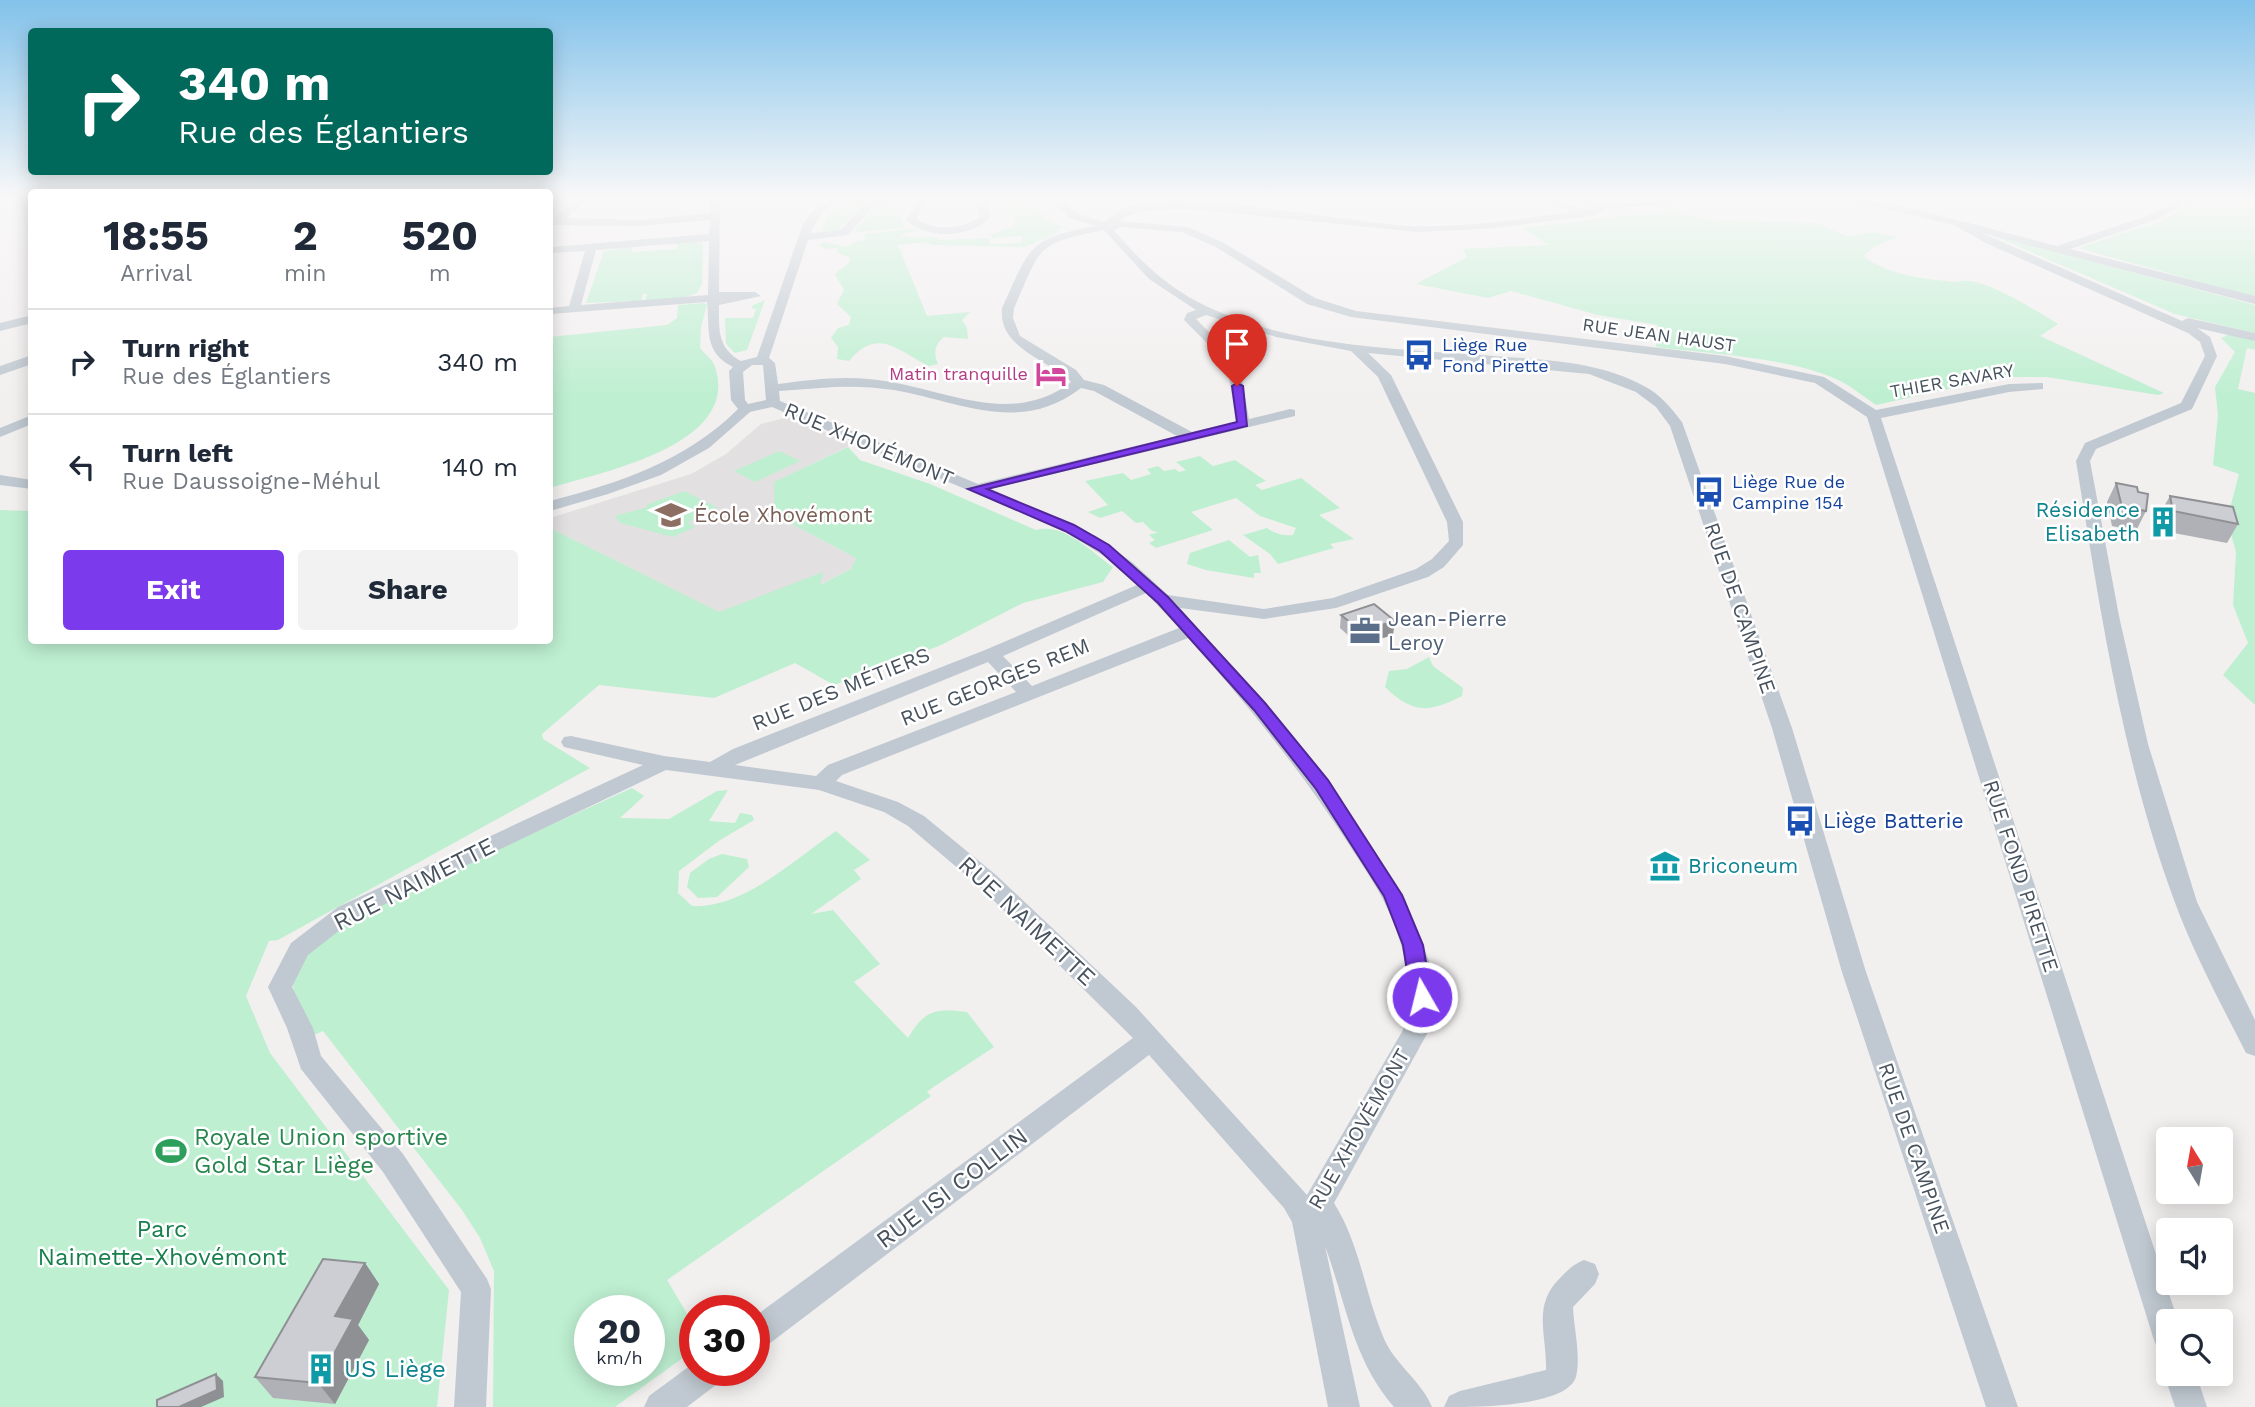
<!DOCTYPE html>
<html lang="en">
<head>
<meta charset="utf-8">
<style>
	:root { --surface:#fff; --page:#f2f2f3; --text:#1f2937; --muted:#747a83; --line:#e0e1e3; --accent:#7c3aed }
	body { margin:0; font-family:"Work Sans",sans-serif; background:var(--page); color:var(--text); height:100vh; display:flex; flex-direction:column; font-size:26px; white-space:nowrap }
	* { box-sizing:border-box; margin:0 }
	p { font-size:23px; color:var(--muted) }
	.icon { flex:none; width:38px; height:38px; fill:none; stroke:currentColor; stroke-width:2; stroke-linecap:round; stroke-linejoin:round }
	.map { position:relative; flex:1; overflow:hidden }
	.sheet { position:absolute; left:28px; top:189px; width:525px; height:455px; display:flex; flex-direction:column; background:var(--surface); border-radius:7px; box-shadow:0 4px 18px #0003 }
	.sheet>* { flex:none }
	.banner { position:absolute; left:28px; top:28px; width:525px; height:147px; border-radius:7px; box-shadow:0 4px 18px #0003; background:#00695c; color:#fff; overflow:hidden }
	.needle { width:46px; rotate:349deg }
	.fabs { position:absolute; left:2156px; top:1127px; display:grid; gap:14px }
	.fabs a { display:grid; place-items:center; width:77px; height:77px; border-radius:7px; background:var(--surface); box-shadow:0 4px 18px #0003; font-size:35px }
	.speed { position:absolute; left:574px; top:1295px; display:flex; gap:14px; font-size:35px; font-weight:700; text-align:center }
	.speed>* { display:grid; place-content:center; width:91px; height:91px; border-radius:50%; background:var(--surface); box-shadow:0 4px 18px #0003; line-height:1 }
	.speed small { font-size:18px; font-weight:400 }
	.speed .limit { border:10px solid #d22; background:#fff; color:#111 }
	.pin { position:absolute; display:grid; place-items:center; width:60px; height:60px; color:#fff; margin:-72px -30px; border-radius:50% 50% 50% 0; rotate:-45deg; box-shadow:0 0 7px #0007 }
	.pin .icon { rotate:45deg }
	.me { position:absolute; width:77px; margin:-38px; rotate:352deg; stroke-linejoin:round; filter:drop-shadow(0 0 5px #0008) }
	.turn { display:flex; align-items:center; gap:24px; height:147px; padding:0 35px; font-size:32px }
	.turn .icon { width:91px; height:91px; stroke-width:2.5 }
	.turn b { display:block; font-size:49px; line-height:60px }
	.eta { display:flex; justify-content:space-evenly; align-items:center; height:119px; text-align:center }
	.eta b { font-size:42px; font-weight:700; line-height:49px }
	.action { display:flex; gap:14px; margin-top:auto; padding:14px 35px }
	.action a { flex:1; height:80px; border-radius:7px; background:var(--accent); color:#fff; font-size:28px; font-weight:700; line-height:80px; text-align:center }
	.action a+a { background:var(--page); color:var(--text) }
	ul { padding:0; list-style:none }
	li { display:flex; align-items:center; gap:21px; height:105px; padding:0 35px; border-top:2px solid var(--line) }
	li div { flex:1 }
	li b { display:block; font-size:26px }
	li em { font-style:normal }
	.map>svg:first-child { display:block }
	.education { fill:#e3e0e1 }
	.green { fill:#beefd1; fill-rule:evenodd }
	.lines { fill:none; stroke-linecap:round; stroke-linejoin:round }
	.minor { fill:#c0c9d1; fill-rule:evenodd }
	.wall { fill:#afb1b6 }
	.shaded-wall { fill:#8f9094 }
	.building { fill:#ccced4; stroke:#8f9094; stroke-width:2 }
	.route { fill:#7c3aed; stroke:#51269a; stroke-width:2 }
	.labels { text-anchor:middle; stroke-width:5; stroke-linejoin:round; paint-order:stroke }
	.far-street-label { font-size:18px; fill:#47525d; stroke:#fff }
	.far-transit-label { font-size:18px; fill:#164399; stroke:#fff; text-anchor:start }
	.far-hotel-label { font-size:18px; fill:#b23c85; stroke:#fff; text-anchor:end }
	.street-label { font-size:21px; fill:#47525d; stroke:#fff }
	.culture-label { font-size:21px; fill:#0d838f; stroke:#fff; text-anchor:end }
	.education-label { font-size:21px; fill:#785e54; stroke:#fff; text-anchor:start }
	.service-label { font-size:21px; fill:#4e5e75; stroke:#fff; text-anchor:start }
	.transit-label { font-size:21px; fill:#164399; stroke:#fff; text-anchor:start }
	.near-street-label { font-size:24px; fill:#47525d; stroke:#fff }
	.near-leisure-label { font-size:24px; fill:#27864d; stroke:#fff; text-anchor:start }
	.near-park-label { font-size:24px; fill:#177f4c; stroke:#fff }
	.near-culture-label { font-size:24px; fill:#0d838f; stroke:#fff; text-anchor:start }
</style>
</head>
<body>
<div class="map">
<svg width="2255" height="1407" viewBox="0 0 2255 1407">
	<rect width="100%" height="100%" fill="#f2efef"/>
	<polygon class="education" points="788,417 853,444 775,482 774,508 788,522 856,558 851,569 803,593 727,617 550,528 550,518 691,474 726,454 761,424"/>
	<g class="green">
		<polygon points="848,200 868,200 837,231 821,231 828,214"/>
		<polygon points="894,200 910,204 900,217 906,227 853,233 876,205"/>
		<path d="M1003,200H1030L1048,220L1063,227L1056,230L1059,232L1025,247L930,245L928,242L898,245L927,316L970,312L962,320L967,328L968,339L944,337C935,344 933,353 938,364L929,366C898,351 878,326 849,361L837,359L838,347L831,338L838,328L849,325L851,317L837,304L844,290L835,274L850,262L849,257L837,253L838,248L827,249L819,245L823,242L847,247L854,242L866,240L863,234L911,229L923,231L907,232L901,237H938L937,240L989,238V244L1021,243L1022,236L993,238L990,235L1014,226L1015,216L1006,213Z"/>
		<polygon points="2197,200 2255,200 2255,297 2078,248 2164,220"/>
		<path d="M1677,209L1701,219L1815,223L1849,237L1872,232L1897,237L1874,247L1863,256C1891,276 1924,279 1957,282C1980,273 2037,312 2058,324L2040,336L2164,393L2158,395L2047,377H2002L1876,405C1863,396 1850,385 1836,379C1787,357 1710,354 1656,347L1658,325L1598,315L1511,291L1488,298L1416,284L1467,257L1463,249L1549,245L1522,228Z"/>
		<polygon points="1989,234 2255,305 2255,333 2175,314"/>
		<polygon points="700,242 703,244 702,284 697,293 683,298 645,301 647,294 643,294 641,301 586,303 604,251 643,245 632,248 631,252 677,249 677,244 667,243"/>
		<polygon points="765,300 747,350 735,353 726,344 725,318 753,318 756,309 751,308 753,305"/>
		<path d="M703,303L707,304L701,327L700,348C704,353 711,359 714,364C745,445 601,472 550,488V337L667,325L677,318L678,305Z"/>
		<polygon points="2230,334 2255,340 2255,350 2247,348 2238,389 2255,393 2255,705 2223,675 2248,643 2233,605 2236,552 2227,520 2239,474 2213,465 2218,415 2215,387 2235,352 2221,338"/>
		<path d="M848,447L860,460L930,484L1036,530C1064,522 1091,552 1113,567L1103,582L1023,603L939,646L834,685L795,663L714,698L599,685L542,734L543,739L590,768L278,940L269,941L246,996L270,1053L449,1290L437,1407H0V510L31,511L32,640H550V528L719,612L823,572L820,585L851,569L856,558L788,522L774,508V482Z"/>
		<polygon points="779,451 800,461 755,482 734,471"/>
		<path d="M1200,456L1213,466L1235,460L1266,481L1255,485L1262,490L1301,478L1340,508L1319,515L1354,539L1330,544L1334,548L1278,564L1270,554L1243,535L1267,528C1275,534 1283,536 1293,535L1296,528L1260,516L1236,498L1191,512L1213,530L1156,548L1149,543L1155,540L1149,535L1158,532L1152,531L1143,522L1136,523L1122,511L1100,518L1088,512L1108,505L1085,481L1123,473L1131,480L1151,474L1147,469L1158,466L1164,471L1175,469L1179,472L1186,470L1176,462Z"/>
		<polygon points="684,491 718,508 688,522 695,527 673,537 620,523 615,516 648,507 646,505"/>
		<polygon points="1229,540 1250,557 1258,555 1261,573 1254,573 1254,578 1206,570 1187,564 1190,553"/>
		<path d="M1429,657L1433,666L1463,688L1462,696C1428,713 1413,714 1385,687L1389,671L1407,669Z"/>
		<path d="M632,788L644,796L620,818L669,819L717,791L728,790L709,821L735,823L740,813L752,815L754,820L720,840L679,871L678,893L692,906C743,909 795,859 836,831L870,860L854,870L861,879L811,914L833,910L880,964L854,982L908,1038C925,1010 934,1008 967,1012L994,1047L932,1088L927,1092L931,1096L667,1280L695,1327V1349L615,1407H493L494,1271L480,1238L462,1210L323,1031L312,1036L295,1004L293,984L312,947L360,912ZM590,1311H649V1370H590Z"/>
		<polygon points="722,854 747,859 749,867 717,897 698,898 687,887 690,873 709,859"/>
	</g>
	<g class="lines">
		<g class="minor">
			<path d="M577,200H588L566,218L639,220L710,213V200H720L719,292H755L761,296L719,305C719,329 717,348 741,361L757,357L803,224C813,210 821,199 839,200L822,212L810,233L841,230L866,202L888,200L874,206L848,235L808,240L769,358L775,363L778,384C808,380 839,376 869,379C939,385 1009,430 1071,382L1066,376C1040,359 998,344 1002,308C1030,248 1026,239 1095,226L1070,218L1050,200H1061L1078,214L1104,222C1110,218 1116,213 1122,210C1177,185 1345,223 1413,226C1467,228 1520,219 1572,212L1546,200C1563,200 1581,214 1595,208L1586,204L1591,201L1613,204L1681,200L1676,203L1605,209L1597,215L1495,228L1417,232L1192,209C1167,209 1140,207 1119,221L1188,227L1224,243L1315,298L1356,311L1725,356L1824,377L1876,410L2009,384L2043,383V389L2009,392L1881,418L2178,1321H2168V1352L2157,1348L2153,1337L1867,417L1815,383L1725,364L1351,317L1307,304L1216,247L1182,232L1121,227L1114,230C1138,259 1165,285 1198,302C1288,348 1396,348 1494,356C1544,360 1599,361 1644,386C1660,394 1671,408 1682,422L1792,728L1866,972L2018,1407H1986L1842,972L1772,728L1670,426L1656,407L1636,392L1589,374L1368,353L1391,375L1463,522V545L1444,567L1428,577L1336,608L1264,619L1180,608L1275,715L1348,811L1405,899L1429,961L1433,1004L1428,1032L1334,1203C1361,1246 1365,1296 1385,1341C1397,1366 1422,1382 1432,1407H1394C1353,1360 1346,1303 1325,1246L1360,1407H1328L1292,1222L1284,1208L1149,1055L765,1347L754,1351V1317L1133,1038L980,887L908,826L884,812L819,790L666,770L354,919L308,955L292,987L313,1028L321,1056L403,1154L487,1279L491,1289L486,1407H454L461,1292L383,1172L301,1069L287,1028L268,987L291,943L338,907L643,765L564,747L561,742L564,737L571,736L664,756L710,762L733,749L985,650L1137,585L1104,556L1064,531L772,407L750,412L709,448L661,475L608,494L550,511V501C619,483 686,461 738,409L731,400L729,371L733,367C703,352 710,329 707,302L550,314V308L569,306L585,251L550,253V247L709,234L710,220L639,226L550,225V221ZM1104,230L1149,279L1196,310L1187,313L1184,320L1227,363L1236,422L1192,432L1104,385L1084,380L1076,370L1020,336L1013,318L1014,308C1042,246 1034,244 1104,230ZM709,241L708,295L581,305L596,250ZM1206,315L1276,337L1351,351L1378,377L1447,522L1449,541L1432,559L1416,569L1333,598L1264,609L1168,595L1133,563L1096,536L991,489L1295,416V410L1290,409L1249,419L1239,362L1196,319ZM752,365H763L766,400L748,404L745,400L743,372ZM834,387C854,386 874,387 894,390C961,402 1020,435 1081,388L1094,391L1177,436L978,484L780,401L779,391ZM1146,593L1179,628L1032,686L1003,656ZM1188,638C1246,702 1300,770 1348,843C1364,868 1382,893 1393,921C1407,957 1413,993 1403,1030L1307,1195L1136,1007L996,875L924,816L898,802L836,781L842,775ZM988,662L1016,692L828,765L816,776L735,765Z"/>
			<path d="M910,200L924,202L917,219C936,232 961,229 980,217L976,200H986L990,218C969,238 927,240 906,220L915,205Z"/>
			<path d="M1846,200H1866L1915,209L2057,246L2147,216L2180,200H2192L2155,220L2070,249L2255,296V304L1982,233L2182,321L2188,318L2255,333V341L2197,328L2210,337L2217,356L2192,409L2096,449L2090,461L2119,616L2148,744L2197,902L2255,1020V1056L2246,1053C2221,1004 2193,952 2174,900C2122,759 2100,609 2076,461L2085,443L2181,403L2205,356L2200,342L2188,333L1986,243L1954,225Z"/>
			<polygon points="32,315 32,323 0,331 0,323"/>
			<polygon points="32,355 32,364 0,375 0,366"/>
			<polygon points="32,415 32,424 0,437 0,428"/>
			<polygon points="0,475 32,480 32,489 0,485"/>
			<path d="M1584,1260L1595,1264L1599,1274L1595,1284L1573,1307C1574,1330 1581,1355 1576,1377C1566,1407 1477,1407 1444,1407L1449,1396L1460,1391L1546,1370C1547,1333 1531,1305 1562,1276C1569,1269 1574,1264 1584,1260Z"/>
			<polygon points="695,1362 695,1370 726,1370 721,1381 687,1407 644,1407 649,1396"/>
			<polygon points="2168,1364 2168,1374 2196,1374 2207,1407 2175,1407 2164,1374"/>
		</g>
	</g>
	<g class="wall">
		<polygon points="2116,483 2138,492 2146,511 2136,531 2112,526 2107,502"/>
		<polygon points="2170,496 2238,524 2227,543 2163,531 2159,515"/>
		<polygon points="1341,615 1393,635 1359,645 1340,628"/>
		<polygon points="365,1263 379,1284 358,1325 369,1340 335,1404 273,1398 255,1377"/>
	</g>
	<g class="shaded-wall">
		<polygon points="1395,621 1393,635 1359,645 1361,631"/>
		<polygon points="365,1263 379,1284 358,1325 369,1340 335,1404 318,1383 335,1316"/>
		<polygon points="216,1374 223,1381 224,1397 201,1407 179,1407"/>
	</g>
	<g class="building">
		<polygon points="2116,483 2137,487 2138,492 2148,494 2146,511 2122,507"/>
		<polygon points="2170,496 2233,507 2238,524 2173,511"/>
		<polygon points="1374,604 1395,621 1361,631 1341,615"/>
		<polygon points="323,1259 365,1263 335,1316 353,1319 318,1383 255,1377"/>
		<polygon points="216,1374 217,1390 179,1407 157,1407 157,1400"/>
	</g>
	<linearGradient id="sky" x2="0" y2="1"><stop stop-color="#82c2ea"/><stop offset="0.5" stop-color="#f9f8f8"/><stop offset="1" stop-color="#f9f8f8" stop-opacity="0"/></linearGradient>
	<rect width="2255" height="397" fill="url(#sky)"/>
	<polygon class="route" points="1237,383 1243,386 1247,426 987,489 1074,525 1109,545 1168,597 1265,703 1328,780 1402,895 1423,945 1432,997 1429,1002 1414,1002 1411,997 1403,945 1384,896 1316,789 1254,710 1158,603 1100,551 1065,531 968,489 1237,422 1232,386"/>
	<defs>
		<g id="bus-bare" transform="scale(2.415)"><path d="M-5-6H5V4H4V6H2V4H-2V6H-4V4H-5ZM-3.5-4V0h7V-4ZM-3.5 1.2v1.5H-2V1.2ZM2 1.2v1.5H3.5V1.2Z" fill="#1a4fb4" stroke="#fff" stroke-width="2.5" paint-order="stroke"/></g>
		<g id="hotel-bare" transform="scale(2.415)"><path d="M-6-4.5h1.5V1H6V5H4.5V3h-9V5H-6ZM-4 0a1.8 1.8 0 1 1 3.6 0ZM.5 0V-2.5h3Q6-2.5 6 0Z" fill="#d1479c" stroke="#fff" stroke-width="2.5" paint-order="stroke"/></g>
		<g id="school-bare" transform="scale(2.415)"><path d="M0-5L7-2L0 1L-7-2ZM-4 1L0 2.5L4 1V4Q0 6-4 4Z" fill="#8d6e63" stroke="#fff" stroke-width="2.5" paint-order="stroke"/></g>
		<g id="building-bare" transform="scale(2.415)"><path d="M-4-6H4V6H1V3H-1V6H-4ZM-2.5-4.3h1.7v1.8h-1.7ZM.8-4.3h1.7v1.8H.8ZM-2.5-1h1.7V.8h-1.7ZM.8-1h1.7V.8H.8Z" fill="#0f9aa8" stroke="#fff" stroke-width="2.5" paint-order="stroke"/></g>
		<g id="office-bare" transform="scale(2.415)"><path d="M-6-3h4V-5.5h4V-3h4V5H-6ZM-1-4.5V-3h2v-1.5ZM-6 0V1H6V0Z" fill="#5c6f8a" stroke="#fff" stroke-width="2.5" paint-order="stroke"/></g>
		<g id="museum-bare" transform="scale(2.415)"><path d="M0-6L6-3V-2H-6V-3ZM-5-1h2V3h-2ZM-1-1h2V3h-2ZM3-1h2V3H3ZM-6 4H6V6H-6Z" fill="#0f9aa8" stroke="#fff" stroke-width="2.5" paint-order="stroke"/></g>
		<g id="stadium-bare" transform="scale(2.415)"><path d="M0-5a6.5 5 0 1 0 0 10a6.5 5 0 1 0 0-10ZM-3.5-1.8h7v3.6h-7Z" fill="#2e9e5b" stroke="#fff" stroke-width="2.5" paint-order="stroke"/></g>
	</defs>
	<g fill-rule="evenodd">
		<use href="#bus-bare" x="1419" y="355"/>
		<use href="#hotel-bare" x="1051" y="374"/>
		<use href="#bus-bare" x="1709" y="492"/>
		<use href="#school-bare" x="671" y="515"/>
		<use href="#building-bare" x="2163" y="522"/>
		<use href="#office-bare" x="1365" y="631"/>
		<use href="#bus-bare" x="1800" y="821"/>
		<use href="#museum-bare" x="1665" y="866"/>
		<use href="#stadium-bare" x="171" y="1151"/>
		<use href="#building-bare" x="321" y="1369"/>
	</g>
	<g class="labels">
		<g class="far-street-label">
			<text transform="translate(1659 335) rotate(8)" y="6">RUE JEAN HAUST</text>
			<text transform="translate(1952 381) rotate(-10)" y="6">THIER SAVARY</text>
		</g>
		<g class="far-transit-label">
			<text x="1442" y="351">Liège Rue<tspan x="1442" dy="21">Fond Pirette</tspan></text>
			<text x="1732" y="488">Liège Rue de<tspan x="1732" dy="21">Campine 154</tspan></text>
		</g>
		<g class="far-hotel-label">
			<text x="1028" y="380">Matin tranquille</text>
		</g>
		<g class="street-label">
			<text transform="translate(869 444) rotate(23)" y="7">RUE XHOVÉMONT</text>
			<text transform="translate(1740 608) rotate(71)" y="7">RUE DE CAMPINE</text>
			<text transform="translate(995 682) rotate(-22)" y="7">RUE GEORGES REM</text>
			<text transform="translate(841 689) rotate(-22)" y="7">RUE DES MÉTIERS</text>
			<text transform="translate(2021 876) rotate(72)" y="7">RUE FOND PIRETTE</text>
			<text transform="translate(1359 1129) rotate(-60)" y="7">RUE XHOVÉMONT</text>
			<text transform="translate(1914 1148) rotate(71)" y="7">RUE DE CAMPINE</text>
		</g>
		<g class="culture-label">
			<text x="2140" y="517">Résidence<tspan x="2140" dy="24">Elisabeth</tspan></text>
			<text x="1688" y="873" text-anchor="start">Briconeum</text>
		</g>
		<g class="education-label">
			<text x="694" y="522">École Xhovémont</text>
		</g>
		<g class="service-label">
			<text x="1388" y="626">Jean-Pierre<tspan x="1388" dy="24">Leroy</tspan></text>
		</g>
		<g class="transit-label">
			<text x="1823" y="828">Liège Batterie</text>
		</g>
		<g class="near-street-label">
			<text transform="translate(414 884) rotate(-27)" y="8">RUE NAIMETTE</text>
			<text transform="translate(1027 921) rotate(43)" y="8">RUE NAIMETTE</text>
			<text transform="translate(952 1188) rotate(-37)" y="8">RUE ISI COLLIN</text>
		</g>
		<g class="near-leisure-label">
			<text x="194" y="1145">Royale Union sportive<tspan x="194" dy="28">Gold Star Liège</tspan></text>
		</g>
		<g class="near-park-label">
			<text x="162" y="1237">Parc<tspan x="162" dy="28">Naimette-Xhovémont</tspan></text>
		</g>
		<g class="near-culture-label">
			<text x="344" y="1377">US Liège</text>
		</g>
	</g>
</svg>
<div class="fabs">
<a><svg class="needle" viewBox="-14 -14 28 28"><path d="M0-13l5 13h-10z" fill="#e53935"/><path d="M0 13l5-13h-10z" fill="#747a83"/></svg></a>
<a><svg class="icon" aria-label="sound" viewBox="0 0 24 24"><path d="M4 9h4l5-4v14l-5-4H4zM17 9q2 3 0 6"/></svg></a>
<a><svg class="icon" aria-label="search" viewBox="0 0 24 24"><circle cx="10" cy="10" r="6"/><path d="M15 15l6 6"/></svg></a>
</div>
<div class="speed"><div>20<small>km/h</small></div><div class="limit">30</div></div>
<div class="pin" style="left:1237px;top:386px;background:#d93025"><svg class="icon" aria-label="arrive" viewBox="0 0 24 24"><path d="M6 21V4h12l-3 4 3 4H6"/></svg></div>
<svg class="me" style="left:1422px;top:997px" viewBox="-20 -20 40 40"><circle r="17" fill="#7c3aed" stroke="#fff" stroke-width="3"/><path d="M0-11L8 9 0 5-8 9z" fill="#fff"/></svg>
<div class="banner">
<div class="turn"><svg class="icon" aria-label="right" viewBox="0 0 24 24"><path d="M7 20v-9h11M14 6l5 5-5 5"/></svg><div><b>340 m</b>Rue des Églantiers</div></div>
</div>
<section class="sheet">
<div class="eta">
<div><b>18:55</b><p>Arrival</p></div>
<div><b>2</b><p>min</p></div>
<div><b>520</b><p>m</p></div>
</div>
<ul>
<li><svg class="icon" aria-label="right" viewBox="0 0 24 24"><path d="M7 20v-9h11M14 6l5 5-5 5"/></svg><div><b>Turn right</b><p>Rue des Églantiers</p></div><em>340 m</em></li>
<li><svg class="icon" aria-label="left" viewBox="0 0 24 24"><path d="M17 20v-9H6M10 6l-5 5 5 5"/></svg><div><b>Turn left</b><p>Rue Daussoigne-Méhul</p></div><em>140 m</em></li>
</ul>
<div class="action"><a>Exit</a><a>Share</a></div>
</section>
</div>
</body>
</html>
